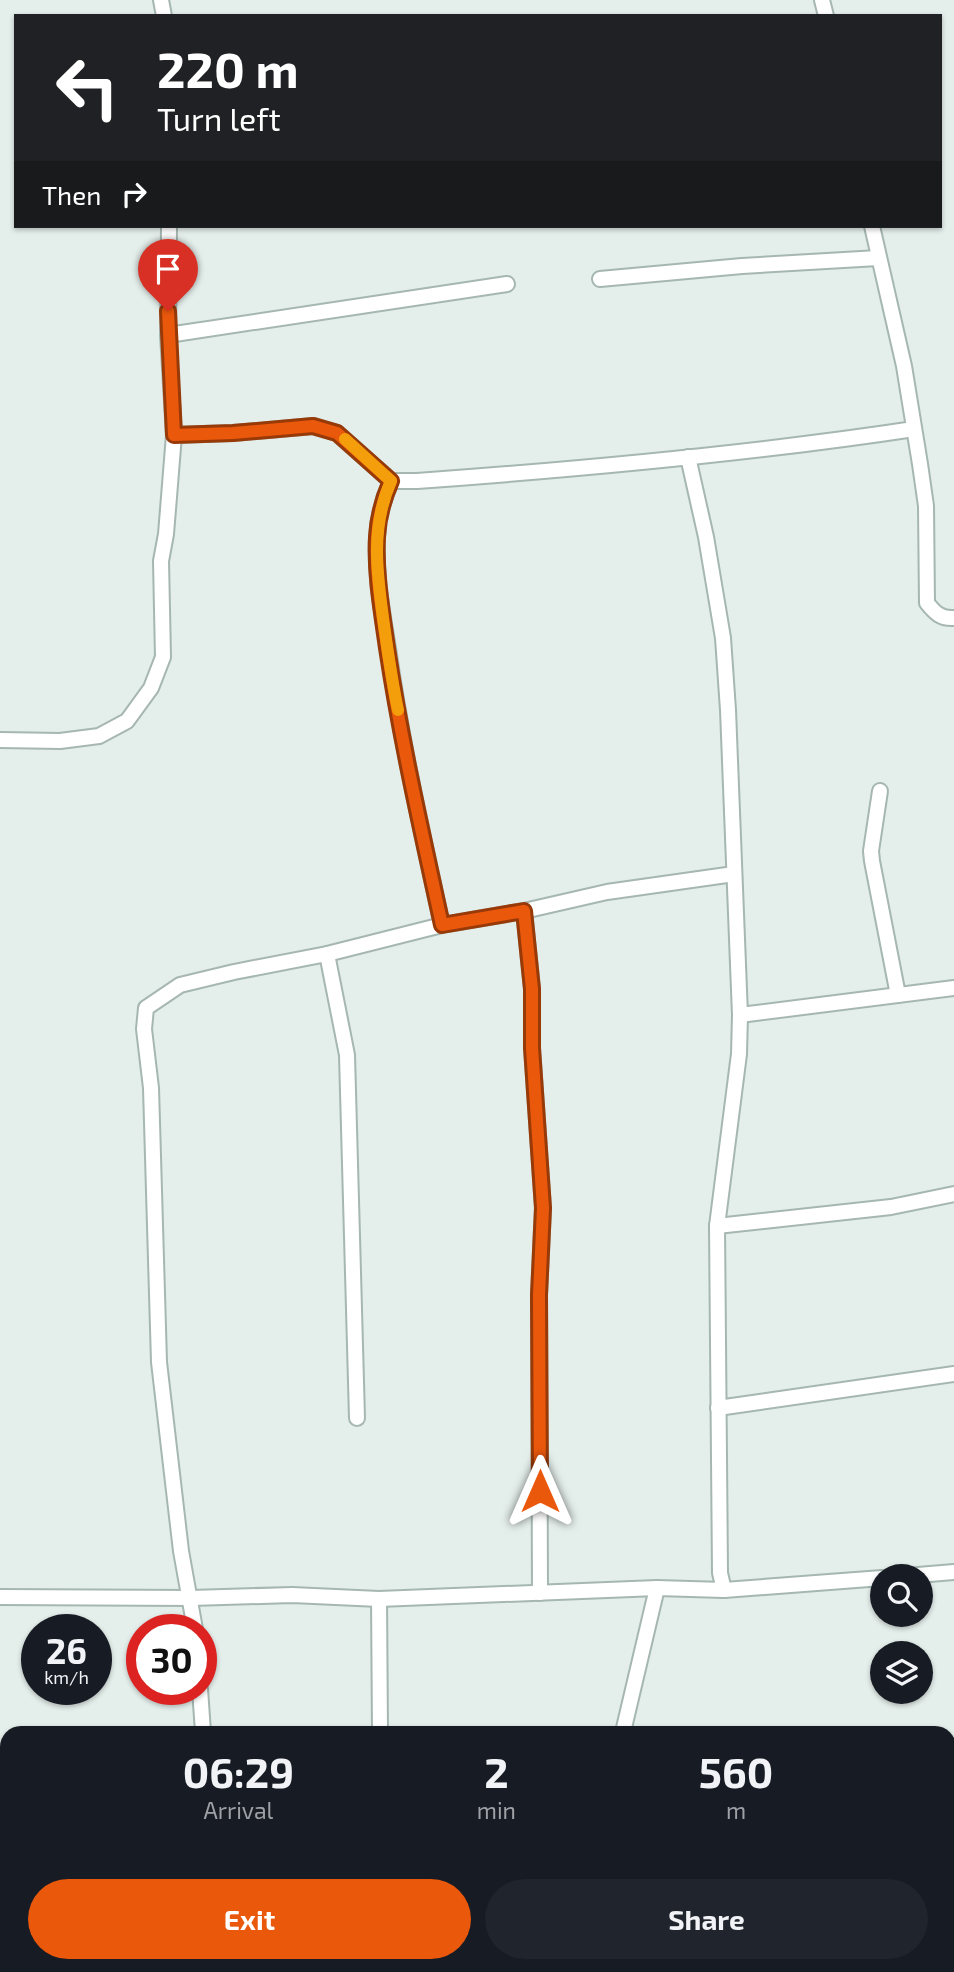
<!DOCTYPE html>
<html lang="en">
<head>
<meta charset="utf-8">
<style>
	:root { --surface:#171b24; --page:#20242c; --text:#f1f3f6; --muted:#9ea1a6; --accent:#ea580c }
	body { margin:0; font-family:"Exo 2",sans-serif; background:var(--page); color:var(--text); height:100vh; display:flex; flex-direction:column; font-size:26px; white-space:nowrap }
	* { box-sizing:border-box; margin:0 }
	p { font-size:23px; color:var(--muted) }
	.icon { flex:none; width:38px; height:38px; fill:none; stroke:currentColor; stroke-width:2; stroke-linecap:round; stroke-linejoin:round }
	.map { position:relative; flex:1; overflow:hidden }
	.details { position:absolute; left:0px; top:1726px; width:956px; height:247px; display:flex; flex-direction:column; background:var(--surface); border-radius:21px 21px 0 0; box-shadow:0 2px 5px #0004 }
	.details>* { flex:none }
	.top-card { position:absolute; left:14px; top:14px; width:928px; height:214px; border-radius:0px; box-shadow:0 2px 5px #0004; background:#202124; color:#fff; overflow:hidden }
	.buttons { position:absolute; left:870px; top:1564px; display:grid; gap:14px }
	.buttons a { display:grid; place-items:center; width:63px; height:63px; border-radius:50%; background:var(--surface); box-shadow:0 2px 5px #0004; font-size:35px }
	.speed { position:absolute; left:21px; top:1614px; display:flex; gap:14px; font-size:35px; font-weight:700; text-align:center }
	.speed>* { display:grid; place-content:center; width:91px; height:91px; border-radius:50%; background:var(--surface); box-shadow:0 2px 5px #0004; line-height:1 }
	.speed small { font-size:18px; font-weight:400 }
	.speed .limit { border:10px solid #d22; background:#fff; color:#111 }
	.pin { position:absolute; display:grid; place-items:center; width:60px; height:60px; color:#fff; margin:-72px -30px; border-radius:50% 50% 50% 0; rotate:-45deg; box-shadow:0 0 7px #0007 }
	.pin .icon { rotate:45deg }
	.me { position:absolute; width:77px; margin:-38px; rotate:0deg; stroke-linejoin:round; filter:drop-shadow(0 0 5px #0008) }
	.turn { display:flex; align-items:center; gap:24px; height:147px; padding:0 28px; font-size:32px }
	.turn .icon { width:91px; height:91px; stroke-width:2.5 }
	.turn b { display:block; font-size:49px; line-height:60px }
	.then { display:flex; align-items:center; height:66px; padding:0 28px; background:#0003; gap:14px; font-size:26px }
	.eta { display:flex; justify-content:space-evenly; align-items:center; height:119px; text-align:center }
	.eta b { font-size:42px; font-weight:700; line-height:49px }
	.button { display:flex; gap:14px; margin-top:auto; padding:14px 28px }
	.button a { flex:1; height:80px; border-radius:42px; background:var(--accent); color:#fff; font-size:28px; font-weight:700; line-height:80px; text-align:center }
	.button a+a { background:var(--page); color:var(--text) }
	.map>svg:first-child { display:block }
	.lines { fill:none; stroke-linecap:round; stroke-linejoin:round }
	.street-casing { stroke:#a6b7b2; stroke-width:18 }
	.street { stroke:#fff; stroke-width:14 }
	.route-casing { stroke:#983908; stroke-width:18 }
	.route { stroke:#ea580c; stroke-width:12 }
	.slow { stroke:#f59e0b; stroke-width:12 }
</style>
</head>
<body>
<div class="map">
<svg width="954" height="1972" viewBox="0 0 954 1972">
	<rect width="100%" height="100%" fill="#e4eeea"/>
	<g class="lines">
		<g class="street-casing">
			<g id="street">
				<polyline points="161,0 164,16"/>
				<polyline points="822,0 826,16"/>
				<path d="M872,226L904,366L920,464L926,506L927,603C935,613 941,619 954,618"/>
				<polyline points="600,279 742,266 878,258"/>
				<polyline points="168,335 507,284"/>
				<path d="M174,435L233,433L313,426L337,433L391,481H417C583,469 749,454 914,429"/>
				<path d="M391,481C383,499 378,517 377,537C375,574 382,612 388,648C401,741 422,833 442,925"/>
				<polyline points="0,740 60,741 99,736 127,721 151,688 163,657 161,561 166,534 174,435 168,335 169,226"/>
				<polyline points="880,791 871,851 872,861 898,995"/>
				<polyline points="524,911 532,989 532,1048 543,1208 539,1295 540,1593"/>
				<polyline points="327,954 347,1055 357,1418"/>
				<polyline points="740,1015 954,988"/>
				<polyline points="717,1226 891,1207 954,1194"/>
				<polyline points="718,1408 954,1374"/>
				<polyline points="894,1577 954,1572"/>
				<polyline points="724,1590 882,1578"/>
				<polyline points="0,1597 191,1598 292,1595 379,1599 657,1588 724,1590 720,1573 717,1226 739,1054 740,1015 728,710 723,638 706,537 688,457"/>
				<polyline points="379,1599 380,1732"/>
				<polyline points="195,1629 181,1551 159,1362 151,1088 144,1029 146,1008 180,985 234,972 327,954 442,925 524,911 607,892 734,874"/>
				<polyline points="200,1689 203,1732"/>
				<polyline points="623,1732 657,1588"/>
				<polyline points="948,1754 954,1753"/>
				<polyline points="0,1797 7,1796"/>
				<polyline points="948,1956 954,1955"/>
				<polyline points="204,1965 205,1972"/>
				<polyline points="550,1972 552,1965"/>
				<polyline points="832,1972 883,1965"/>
			</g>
		</g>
		<use href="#street" class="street"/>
	</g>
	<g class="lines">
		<g class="route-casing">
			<path id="route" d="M168,311L174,435L233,433L313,426L337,433L391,481C383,499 378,517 377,537C375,574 382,612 387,648C401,741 422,833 442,925L524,911L532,989V1048L543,1208L539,1295L540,1491"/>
		</g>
		<use href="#route" class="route"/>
		<path class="slow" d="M345,439L391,481C370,528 377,575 384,625C388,653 392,682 398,710"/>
	</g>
</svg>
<div class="buttons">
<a><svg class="icon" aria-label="search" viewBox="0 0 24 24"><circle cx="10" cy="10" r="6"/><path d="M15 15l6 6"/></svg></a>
<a><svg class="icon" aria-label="layers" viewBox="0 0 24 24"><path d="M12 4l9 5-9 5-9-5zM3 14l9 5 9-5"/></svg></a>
</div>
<div class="speed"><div>26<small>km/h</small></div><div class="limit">30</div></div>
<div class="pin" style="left:168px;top:311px;background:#d93025"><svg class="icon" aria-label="arrive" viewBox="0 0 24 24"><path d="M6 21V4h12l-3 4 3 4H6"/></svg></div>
<svg class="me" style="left:540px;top:1491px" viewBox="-20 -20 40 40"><path d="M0-17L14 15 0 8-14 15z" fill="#ea580c" stroke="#fff" stroke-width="4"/></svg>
<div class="top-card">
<div class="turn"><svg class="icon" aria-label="left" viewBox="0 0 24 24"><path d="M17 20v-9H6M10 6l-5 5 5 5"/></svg><div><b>220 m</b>Turn left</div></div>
<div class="then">Then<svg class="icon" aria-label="right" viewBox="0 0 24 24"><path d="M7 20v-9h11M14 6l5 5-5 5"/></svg></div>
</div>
<section class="details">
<div class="eta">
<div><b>06:29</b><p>Arrival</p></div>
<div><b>2</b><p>min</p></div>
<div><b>560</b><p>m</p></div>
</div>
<div class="button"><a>Exit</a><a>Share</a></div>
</section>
</div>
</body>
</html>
